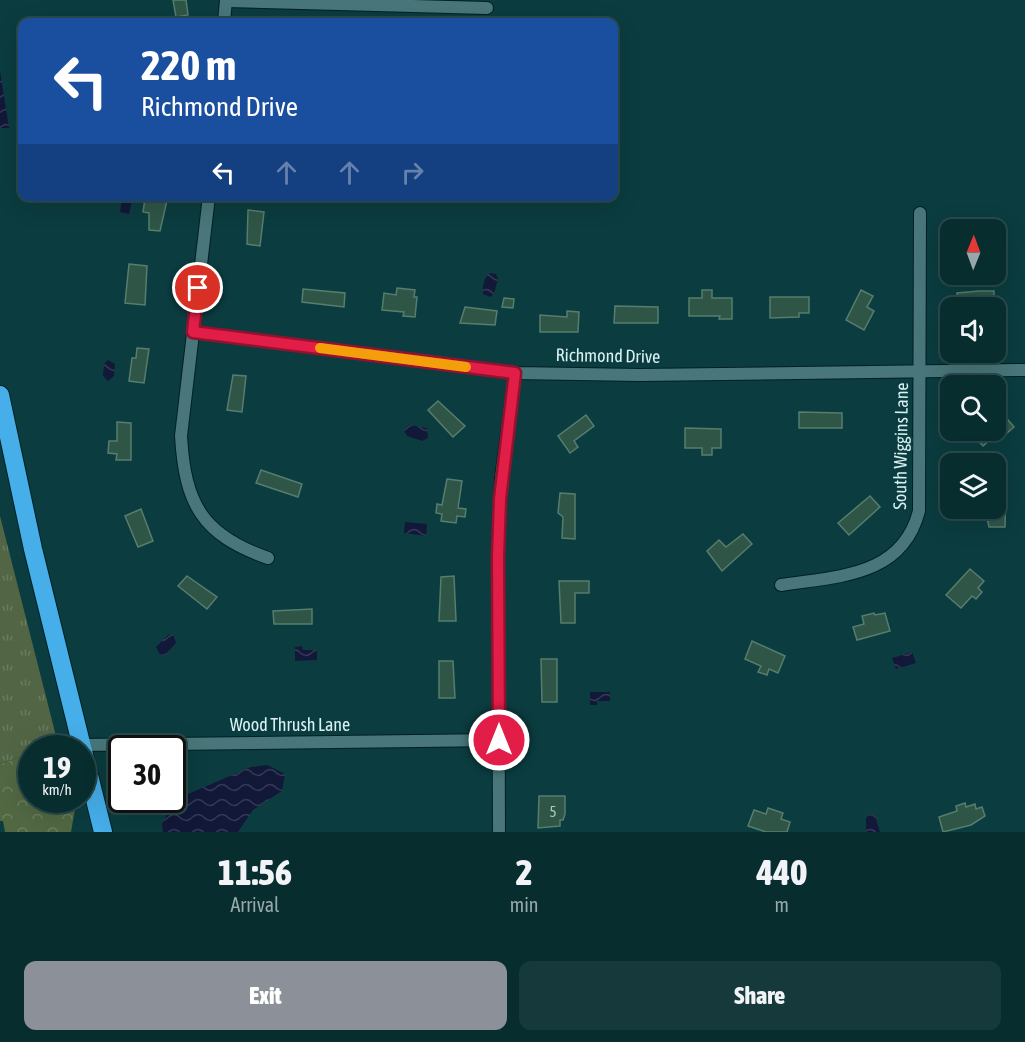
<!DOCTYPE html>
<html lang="en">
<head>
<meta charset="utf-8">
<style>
	:root { --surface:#082d2f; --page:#16393b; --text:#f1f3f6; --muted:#98a8aa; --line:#29494b; --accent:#8c9099 }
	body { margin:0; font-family:"Asap Condensed",sans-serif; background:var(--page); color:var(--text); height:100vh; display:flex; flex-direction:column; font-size:22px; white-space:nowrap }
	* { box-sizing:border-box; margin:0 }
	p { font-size:20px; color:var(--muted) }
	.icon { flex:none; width:33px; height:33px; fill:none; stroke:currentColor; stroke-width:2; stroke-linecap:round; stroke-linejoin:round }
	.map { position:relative; height:832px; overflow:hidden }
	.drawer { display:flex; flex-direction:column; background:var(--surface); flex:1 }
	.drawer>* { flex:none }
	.guide { position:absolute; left:18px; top:18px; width:600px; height:183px; border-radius:12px; box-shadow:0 6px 24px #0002,0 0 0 2px var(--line); background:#1a4fa0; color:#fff; overflow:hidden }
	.needle { width:39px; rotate:1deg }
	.buttons { position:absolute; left:940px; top:219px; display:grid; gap:12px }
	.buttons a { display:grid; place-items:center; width:66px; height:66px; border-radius:12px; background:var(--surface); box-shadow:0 6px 24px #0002,0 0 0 2px var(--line); font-size:30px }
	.speed { position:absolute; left:18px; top:735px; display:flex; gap:12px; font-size:30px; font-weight:700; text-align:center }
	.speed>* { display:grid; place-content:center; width:78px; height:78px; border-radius:50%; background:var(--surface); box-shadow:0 6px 24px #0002,0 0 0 2px var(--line); line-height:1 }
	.speed small { font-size:15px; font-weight:400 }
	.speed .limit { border:3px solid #111; border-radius:9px; background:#fff; color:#111 }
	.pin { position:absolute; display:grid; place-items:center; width:51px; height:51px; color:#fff; margin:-26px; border:3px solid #fff; border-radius:50%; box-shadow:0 2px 6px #0007 }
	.me { position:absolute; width:66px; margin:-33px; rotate:0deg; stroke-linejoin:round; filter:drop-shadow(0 0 4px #0008) }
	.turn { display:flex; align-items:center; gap:21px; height:126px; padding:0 24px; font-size:27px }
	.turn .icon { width:78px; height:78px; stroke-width:2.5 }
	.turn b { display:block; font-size:42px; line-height:51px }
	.lanes { display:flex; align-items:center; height:57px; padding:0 24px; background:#0003; justify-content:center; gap:30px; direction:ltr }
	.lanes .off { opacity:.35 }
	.eta { display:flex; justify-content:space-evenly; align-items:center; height:102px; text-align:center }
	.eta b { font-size:36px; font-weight:800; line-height:42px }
	.cta { display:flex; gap:12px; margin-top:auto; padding:12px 24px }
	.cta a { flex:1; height:69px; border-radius:12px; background:var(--accent); color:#fff; font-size:24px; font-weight:800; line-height:69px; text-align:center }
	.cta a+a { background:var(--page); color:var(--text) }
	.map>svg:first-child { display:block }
	.grass { fill:url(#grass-tufts) }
	.forest { fill:url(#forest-crowns) }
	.water { fill:url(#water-waves) }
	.building { fill:#2f5547; stroke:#567d6e; stroke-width:1.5 }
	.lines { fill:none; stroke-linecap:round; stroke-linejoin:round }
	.street-casing { stroke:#002124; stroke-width:14 }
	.highway-casing { stroke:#002124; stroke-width:20 }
	.street { stroke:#49767a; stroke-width:12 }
	.highway { stroke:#46aee9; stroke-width:18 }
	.route-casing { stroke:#92132f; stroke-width:15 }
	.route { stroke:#e11d48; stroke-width:10 }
	.slow { stroke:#f59e0b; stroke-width:10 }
	.labels { text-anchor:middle; stroke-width:4.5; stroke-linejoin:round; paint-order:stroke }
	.number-label { font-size:15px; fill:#aecac8 }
	.street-label { font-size:18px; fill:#d9f1f3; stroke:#0b3c3f }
</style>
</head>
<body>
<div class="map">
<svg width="1025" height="832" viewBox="0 0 1025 832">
	<defs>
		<pattern id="grass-tufts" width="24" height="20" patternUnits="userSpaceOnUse" patternTransform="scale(1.5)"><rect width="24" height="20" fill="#526645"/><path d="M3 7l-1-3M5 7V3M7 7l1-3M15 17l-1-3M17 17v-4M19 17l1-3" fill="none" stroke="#6a7c60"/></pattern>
		<pattern id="forest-crowns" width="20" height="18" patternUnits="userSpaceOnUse" patternTransform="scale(1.5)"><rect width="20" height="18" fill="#526843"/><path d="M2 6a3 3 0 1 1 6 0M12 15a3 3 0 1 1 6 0" fill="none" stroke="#6a7e5f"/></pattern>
		<pattern id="water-waves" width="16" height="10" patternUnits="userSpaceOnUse" patternTransform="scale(1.5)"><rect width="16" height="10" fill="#121838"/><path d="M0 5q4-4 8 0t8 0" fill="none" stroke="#343a55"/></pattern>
	</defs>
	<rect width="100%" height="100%" fill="#0b3c3f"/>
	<polygon class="grass" points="0,516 58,744 45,748 32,748 31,753 0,764"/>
	<polygon class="forest" points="31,753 32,800 72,800 75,809 71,832 5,832 3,821 0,821 0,764"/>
	<g class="water">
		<polygon points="0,71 9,128 0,128"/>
		<polygon points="122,197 133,197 129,214 120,212"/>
		<path d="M490,273L496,274L498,279L494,294L490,297L483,294C482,287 484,277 490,273Z"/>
		<polygon points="108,360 115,364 114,376 108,381 103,376 104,364"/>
		<polygon points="409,425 427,428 428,438 422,441 407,436 404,431"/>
		<polygon points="405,522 427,524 426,536 404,533"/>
		<polygon points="173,634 176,643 165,655 160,655 156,647 168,635"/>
		<polygon points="302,646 303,650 317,650 317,660 295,661 295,647"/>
		<polygon points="912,652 916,663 896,669 892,658"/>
		<polygon points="590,692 610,692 610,701 597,701 597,705 590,705"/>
		<polygon points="267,765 285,774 282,791 253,810 238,832 163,832 162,824 174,800 251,767"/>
		<polygon points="869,814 875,816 880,832 866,832 866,818"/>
	</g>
	<g class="building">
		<polygon points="173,0 186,0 188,15 176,17"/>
		<polygon points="151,196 168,196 160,231 149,230 149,213 143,212 145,199 151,200"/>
		<polygon points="248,210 264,212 260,246 247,244"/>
		<polygon points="129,264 147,266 145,305 125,303"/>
		<polygon points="397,288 415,290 414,297 417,297 415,317 403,316 404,312 382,310 384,293 396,295"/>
		<polygon points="303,289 345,293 344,307 302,302"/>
		<polygon points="702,290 712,290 712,298 732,298 732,319 719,319 720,316 689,316 689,298 702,298"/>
		<polygon points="861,290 873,296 867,307 874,311 864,330 846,320"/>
		<polygon points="979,291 994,291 994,307 958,306 957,293"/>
		<polygon points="770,297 809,297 809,313 799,313 799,317 770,318"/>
		<polygon points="504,298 514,299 513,308 502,307"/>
		<polygon points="615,306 658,307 658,323 614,323"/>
		<polygon points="465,307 497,311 495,325 460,323"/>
		<polygon points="567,311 579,312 578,332 540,332 540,315 567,317"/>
		<polygon points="137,348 149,349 144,383 129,381 132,358 136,358"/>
		<polygon points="233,375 246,376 242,412 227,410"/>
		<polygon points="438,401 465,426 453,437 428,410"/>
		<polygon points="996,406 1014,427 1007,433 1003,429 983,446 974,436 981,430 996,430"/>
		<polygon points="799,412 842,413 842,428 799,428"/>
		<polygon points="586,415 594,426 574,441 578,447 570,453 558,436"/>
		<polygon points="117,422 131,423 131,460 116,460 117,454 108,453 109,441 117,441"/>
		<polygon points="685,428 721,429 721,448 712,448 712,455 702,455 702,448 685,448"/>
		<polygon points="261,470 302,484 298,497 256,483"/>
		<polygon points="447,479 462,481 458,508 466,509 465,517 457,516 456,523 441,521 442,514 436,513 437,504 442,505"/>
		<polygon points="1006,484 1005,527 989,527 985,508 996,508 996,485"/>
		<polygon points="560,493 575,494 575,539 562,538 563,517 558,513"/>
		<polygon points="870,496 880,507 849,535 838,523"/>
		<polygon points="141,509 153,541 138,547 125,516"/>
		<polygon points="743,534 752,544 722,571 707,551 719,540 726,547"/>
		<polygon points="970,569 984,581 978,588 982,592 976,599 972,596 961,608 946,595"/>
		<polygon points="187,576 217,597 207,609 178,586"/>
		<polygon points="454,576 456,621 439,621 441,577"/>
		<polygon points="559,581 589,581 589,593 575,593 575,623 561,623"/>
		<polygon points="312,609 312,624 274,624 273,611"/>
		<polygon points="874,613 875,615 885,613 890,631 857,640 853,627 864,624 862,616"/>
		<polygon points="752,641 785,656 778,673 769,669 767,675 758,672 761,666 745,659"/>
		<polygon points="541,659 557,659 557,702 542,702"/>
		<polygon points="439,661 453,661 455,698 439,698"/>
		<polygon points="539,796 565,796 565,814 563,820 560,820 560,826 538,828"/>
		<polygon points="965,803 966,807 975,804 976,809 982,807 985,816 971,825 943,832 939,817 957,811 956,806"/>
		<polygon points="768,808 783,813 781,819 790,822 787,832 766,832 748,826 754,810 766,814"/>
	</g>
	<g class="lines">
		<g class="street-casing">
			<g id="street">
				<polyline points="226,1 487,8"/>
				<polyline points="224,22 226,0"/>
				<path d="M209,196L181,436C185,504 202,535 268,558"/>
				<polyline points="193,332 515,373 640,375 1025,370"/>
				<path d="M781,585C838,576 902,577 919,511L920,213"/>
				<polyline points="82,745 499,740"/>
				<polyline points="499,832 498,557 501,479 515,373"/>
			</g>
		</g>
		<g class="highway-casing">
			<polyline id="highway" points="0,395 33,549 103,832"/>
		</g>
		<use href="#street" class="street"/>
		<use href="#highway" class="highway"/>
	</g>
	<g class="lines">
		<g class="route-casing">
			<polyline id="route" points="198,288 193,332 515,373 500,499 498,557 499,740"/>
		</g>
		<use href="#route" class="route"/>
		<polyline class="slow" points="320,348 466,367"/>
	</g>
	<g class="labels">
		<g class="number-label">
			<text x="553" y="817">5</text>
		</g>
		<g class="street-label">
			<text transform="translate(608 356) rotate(1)" y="6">Richmond Drive</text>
			<text transform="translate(901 446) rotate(-89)" y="6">South Wiggins Lane</text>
			<text x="290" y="731">Wood Thrush Lane</text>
		</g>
	</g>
</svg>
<div class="buttons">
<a><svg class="needle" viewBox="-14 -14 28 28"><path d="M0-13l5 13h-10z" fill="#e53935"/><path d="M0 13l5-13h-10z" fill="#98a8aa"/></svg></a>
<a><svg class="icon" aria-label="sound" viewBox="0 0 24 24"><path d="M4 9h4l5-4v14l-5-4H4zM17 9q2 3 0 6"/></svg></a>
<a><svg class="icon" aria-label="search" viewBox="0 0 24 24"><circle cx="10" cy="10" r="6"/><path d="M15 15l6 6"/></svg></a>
<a><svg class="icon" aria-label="layers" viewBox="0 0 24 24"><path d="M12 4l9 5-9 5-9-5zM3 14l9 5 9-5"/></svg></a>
</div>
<div class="speed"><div>19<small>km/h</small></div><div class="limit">30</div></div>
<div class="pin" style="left:198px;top:288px;background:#d93025"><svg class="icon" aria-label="arrive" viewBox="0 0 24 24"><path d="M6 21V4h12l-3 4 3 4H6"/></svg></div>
<svg class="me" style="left:499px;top:740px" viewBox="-20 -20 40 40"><circle r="17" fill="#e11d48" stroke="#fff" stroke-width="3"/><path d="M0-11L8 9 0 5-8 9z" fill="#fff"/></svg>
<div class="guide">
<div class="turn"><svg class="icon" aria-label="left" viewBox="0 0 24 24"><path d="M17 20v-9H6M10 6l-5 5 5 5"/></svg><div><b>220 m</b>Richmond Drive</div></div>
<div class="lanes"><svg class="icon" aria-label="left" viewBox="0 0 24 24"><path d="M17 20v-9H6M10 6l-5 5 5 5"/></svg><svg class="icon off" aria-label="ahead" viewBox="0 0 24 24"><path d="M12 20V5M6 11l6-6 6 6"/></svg><svg class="icon off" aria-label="ahead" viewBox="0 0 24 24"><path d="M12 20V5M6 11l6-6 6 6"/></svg><svg class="icon off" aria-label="right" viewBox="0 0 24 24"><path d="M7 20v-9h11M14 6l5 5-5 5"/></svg></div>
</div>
</div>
<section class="drawer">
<div class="eta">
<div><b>11:56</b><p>Arrival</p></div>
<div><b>2</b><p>min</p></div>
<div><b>440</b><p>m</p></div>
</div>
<div class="cta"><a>Exit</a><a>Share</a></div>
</section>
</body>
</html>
